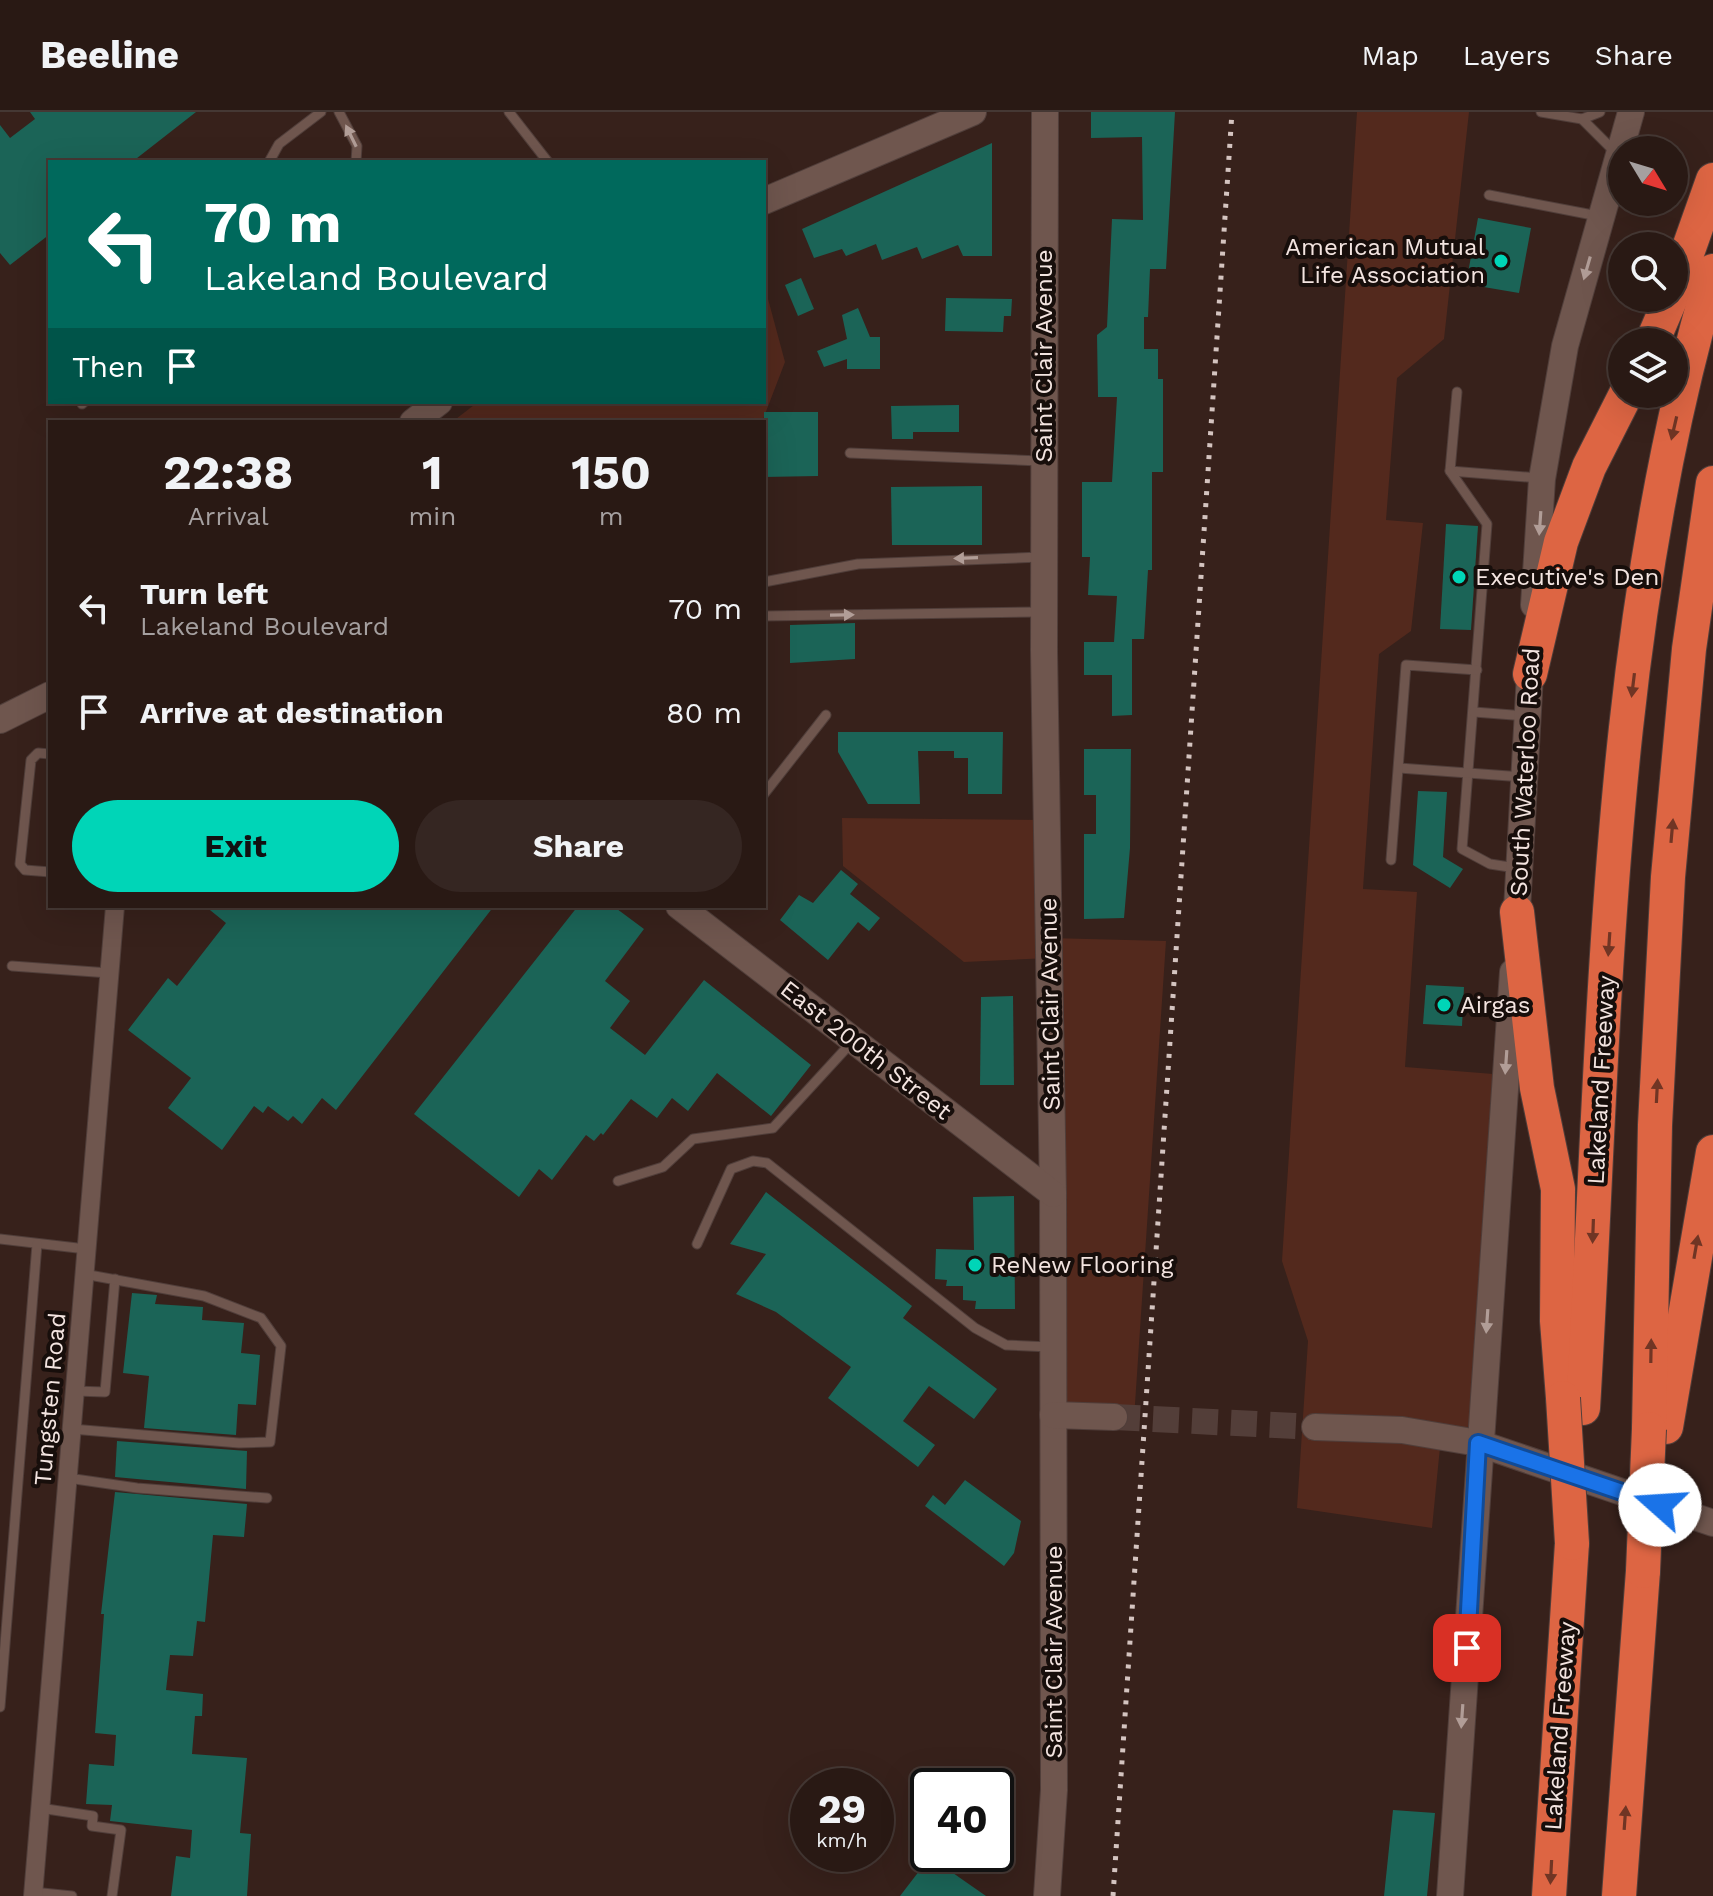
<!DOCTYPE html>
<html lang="en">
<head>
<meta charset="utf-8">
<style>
	:root { --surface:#291914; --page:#352622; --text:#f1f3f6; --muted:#a5a0a0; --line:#453834; --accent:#00d5b7 }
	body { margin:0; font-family:"Work Sans",sans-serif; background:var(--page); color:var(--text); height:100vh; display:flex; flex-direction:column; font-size:30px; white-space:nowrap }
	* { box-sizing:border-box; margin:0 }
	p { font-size:26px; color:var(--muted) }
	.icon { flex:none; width:44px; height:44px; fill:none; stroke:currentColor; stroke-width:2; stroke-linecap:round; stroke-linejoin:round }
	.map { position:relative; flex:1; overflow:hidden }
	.side { position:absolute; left:48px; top:308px; width:718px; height:488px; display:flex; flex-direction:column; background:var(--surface); border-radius:0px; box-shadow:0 8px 32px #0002,0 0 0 2px var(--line) }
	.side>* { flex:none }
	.banner { position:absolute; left:48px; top:48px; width:718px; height:244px; border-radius:0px; box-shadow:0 8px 32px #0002,0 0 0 2px var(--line); background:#00695c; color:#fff; overflow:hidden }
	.needle { width:52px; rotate:128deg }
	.controls { position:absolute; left:1608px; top:24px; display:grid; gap:16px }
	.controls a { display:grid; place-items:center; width:80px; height:80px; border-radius:50%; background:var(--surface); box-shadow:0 8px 32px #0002,0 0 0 2px var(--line); font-size:40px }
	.speed { position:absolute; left:790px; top:1656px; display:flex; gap:16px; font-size:40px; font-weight:700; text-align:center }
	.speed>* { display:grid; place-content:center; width:104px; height:104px; border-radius:50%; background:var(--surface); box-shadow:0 8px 32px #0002,0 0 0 2px var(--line); line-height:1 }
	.speed small { font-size:20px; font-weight:400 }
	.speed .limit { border:4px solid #111; border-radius:12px; background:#fff; color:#111 }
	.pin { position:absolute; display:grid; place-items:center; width:68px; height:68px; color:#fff; margin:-34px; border-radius:16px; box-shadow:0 4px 12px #0006 }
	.me { position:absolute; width:88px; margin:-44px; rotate:289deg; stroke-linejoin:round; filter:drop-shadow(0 0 6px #0008) }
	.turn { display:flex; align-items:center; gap:28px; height:168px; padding:0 24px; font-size:36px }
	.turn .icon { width:104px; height:104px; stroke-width:2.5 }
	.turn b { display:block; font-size:56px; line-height:68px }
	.then { display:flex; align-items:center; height:76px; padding:0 24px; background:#0003; gap:16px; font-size:30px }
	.eta { display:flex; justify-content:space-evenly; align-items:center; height:136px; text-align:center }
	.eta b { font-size:48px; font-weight:700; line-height:56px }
	.cta { display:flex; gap:16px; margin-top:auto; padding:16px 24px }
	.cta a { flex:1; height:92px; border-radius:48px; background:var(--accent); color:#111; font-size:32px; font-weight:700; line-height:92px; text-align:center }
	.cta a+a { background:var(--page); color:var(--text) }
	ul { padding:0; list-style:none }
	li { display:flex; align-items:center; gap:24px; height:104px; padding:0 24px }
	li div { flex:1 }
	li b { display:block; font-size:30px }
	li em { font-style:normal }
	header { display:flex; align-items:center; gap:48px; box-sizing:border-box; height:112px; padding:0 40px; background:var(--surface); border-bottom:2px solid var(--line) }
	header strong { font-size:38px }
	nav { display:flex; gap:44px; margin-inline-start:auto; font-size:28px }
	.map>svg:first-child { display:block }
	.green { fill:#53291d }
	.building { fill:#1b6457 }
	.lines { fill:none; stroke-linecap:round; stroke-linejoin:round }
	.secondary-tunnel { stroke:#533e39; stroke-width:26; stroke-dasharray:26 13; stroke-linecap:butt }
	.lane-casing { stroke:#503e3a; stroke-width:11 }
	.street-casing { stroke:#503e3a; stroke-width:20 }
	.secondary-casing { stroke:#503e3a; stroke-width:28 }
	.highway-casing { stroke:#503e3a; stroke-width:36 }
	.lane { stroke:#6f564e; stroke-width:9 }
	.street { stroke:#6f564e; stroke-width:18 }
	.secondary { stroke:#6f564e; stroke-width:26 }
	.highway { stroke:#dd6543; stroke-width:34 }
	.rail { stroke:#d4c4c0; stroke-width:5; stroke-dasharray:4 8; stroke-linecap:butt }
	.highway-bridge-casing { stroke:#503e3a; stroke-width:36; stroke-linecap:butt }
	.highway-bridge { stroke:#dd6543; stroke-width:34 }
	.oneway { fill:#b19d97 }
	.oneway2 { fill:#703524 }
	.route-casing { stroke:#114b97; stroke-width:20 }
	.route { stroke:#1a73e8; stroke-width:14 }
	.poi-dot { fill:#00d5b7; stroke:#170e0b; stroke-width:3 }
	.labels { text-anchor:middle; stroke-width:8; stroke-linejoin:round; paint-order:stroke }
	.poi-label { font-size:24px; fill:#f3e4e0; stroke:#170e0b; text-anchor:start }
	.street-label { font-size:24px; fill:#f3e4e0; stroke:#170e0b }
</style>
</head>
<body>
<header>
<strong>Beeline</strong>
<nav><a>Map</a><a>Layers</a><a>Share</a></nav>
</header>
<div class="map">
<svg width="1713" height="1784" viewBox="0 0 1713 1784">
	<rect width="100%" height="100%" fill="#37211b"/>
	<g class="green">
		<polygon points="1357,0 1469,0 1444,227 1397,266 1386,408 1423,411 1411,519 1379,542 1363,777 1417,780 1405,955 1506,963 1478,1331 1441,1325 1432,1416 1297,1396 1308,1229 1282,1149"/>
		<polygon points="764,172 785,250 762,310 452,310 478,290 764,290"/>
		<polygon points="842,706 1047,708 1049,826 1166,829 1134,1307 1053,1303 1049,846 964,850 843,754"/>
	</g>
	<g class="building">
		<polygon points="30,0 196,0 132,50 50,50 50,122 10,153 0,141 0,13 10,26 35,7"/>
		<polygon points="1091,0 1175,0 1166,157 1150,157 1148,205 1144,205 1144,237 1158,237 1158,267 1163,267 1163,360 1152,360 1152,458 1148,458 1144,527 1132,527 1132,603 1112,604 1112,563 1084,563 1084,530 1114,530 1117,484 1088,483 1090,445 1082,445 1082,370 1112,370 1117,285 1098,285 1097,223 1107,215 1112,107 1143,108 1142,25 1091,26"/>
		<polygon points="992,31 992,144 963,144 958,133 922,147 917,135 882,148 876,132 846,144 842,137 814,146 802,117"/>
		<polygon points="1478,106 1531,116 1519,181 1466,172"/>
		<polygon points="801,166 814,197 798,204 785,173"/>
		<polygon points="946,186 1012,187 1011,204 1004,204 1003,220 945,219"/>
		<polygon points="858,196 870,225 880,225 880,257 847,257 847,247 824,255 817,239 847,227 842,203"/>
		<polygon points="959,293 959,320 913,320 913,327 892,327 891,294"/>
		<polygon points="764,300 818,300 818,364 764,365"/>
		<polygon points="982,374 982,433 892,433 891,375"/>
		<polygon points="1446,412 1478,414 1471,518 1440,517"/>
		<polygon points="855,511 855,547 790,551 790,513"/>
		<polygon points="838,620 1003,620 1002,682 968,682 968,646 954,646 954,639 918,639 920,692 868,692 838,640"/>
		<polygon points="1084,637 1131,637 1130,736 1124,806 1084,807 1084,722 1096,722 1096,683 1084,683"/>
		<polygon points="1418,679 1447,680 1443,745 1463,757 1450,776 1413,753"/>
		<polygon points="841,758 858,772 850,782 880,806 869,819 858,810 828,848 780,808 799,783 813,791"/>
		<polygon points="205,794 494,794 336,998 322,986 302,1012 293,1004 288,1009 268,994 263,1001 254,994 222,1038 168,996 191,966 128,918 168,866 177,874 226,811"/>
		<polygon points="578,794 613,794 644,817 605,869 630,889 610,916 645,943 704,868 811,953 771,1004 717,961 688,999 672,986 657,1006 631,987 603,1023 601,1021 594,1029 586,1023 552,1068 539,1057 519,1085 414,1002"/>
		<polygon points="1426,873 1464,875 1462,914 1423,912"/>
		<polygon points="1013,884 1014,973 980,973 981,885"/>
		<polygon points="766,1080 912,1194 903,1206 997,1277 974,1307 929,1274 903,1309 935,1333 918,1355 828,1286 851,1255 776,1200 736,1182 766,1142 730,1132"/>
		<polygon points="1014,1084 1015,1197 975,1197 976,1189 963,1188 963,1174 946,1174 947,1168 935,1167 936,1137 974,1138 973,1085"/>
		<polygon points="132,1181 157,1183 155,1192 203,1195 202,1208 244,1211 241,1241 260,1243 256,1293 238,1292 236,1323 144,1316 149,1264 123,1261"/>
		<polygon points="117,1329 247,1339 246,1377 115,1365"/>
		<polygon points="965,1368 1021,1409 1014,1441 1004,1454 925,1394 933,1383 945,1393"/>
		<polygon points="115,1380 247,1392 244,1425 213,1423 205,1510 197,1509 193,1544 170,1543 166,1578 203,1582 202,1604 195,1604 192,1642 247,1646 240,1721 251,1722 247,1784 171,1784 176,1744 190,1746 192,1718 110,1709 112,1693 86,1692 89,1652 114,1654 116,1623 95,1621 104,1502 101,1502"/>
		<polygon points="1393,1698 1435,1701 1427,1784 1384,1784"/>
		<polygon points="930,1745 986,1784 900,1784"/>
	</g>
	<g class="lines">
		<polyline class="secondary-tunnel" points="1114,1305 1315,1315"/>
		<g class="lane-casing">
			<g id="lane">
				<polyline points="339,0 357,34 356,50"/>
				<polyline points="509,0 548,50"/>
				<polyline points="1541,0 1582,7"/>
				<polyline points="1600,0 1582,7 1614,39"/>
				<polyline points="269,50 279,32 321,0"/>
				<polyline points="1489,83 1598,104"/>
				<polyline points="1457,280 1450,359 1539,366"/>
				<polyline points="82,292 84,290"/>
				<polyline points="850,341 1040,349"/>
				<polyline points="1450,359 1487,412 1462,737 1490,752 1516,756"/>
				<polyline points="764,470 858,452 1041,445"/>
				<polyline points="764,504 1040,500"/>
				<polyline points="1474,600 1527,604"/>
				<polyline points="50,642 38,641 31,648 20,752 25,758 50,760"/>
				<polyline points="1399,656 1523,665"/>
				<polyline points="764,682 826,603"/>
				<polyline points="1391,748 1406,553 1477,558"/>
				<polyline points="12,854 109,861"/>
				<polyline points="618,1069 663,1055 693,1027 773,1016 851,931"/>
				<polyline points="0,1127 86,1137"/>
				<polyline points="697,1132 731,1057 753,1049 767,1051 975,1216 1006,1233 1050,1235"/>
				<polyline points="75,1279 105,1280 115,1167"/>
				<polyline points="72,1317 239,1331 270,1330 281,1234 261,1206 204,1184 84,1162"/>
				<polyline points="68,1366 137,1376 267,1386"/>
				<polyline points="0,1595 37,1132"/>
				<polyline points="40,1696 93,1704 92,1714 121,1718 112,1784"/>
				<polyline points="33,1780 72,1784"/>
			</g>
		</g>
		<g class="street-casing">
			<polyline id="street" points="33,1784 115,794"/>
		</g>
		<g class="secondary-casing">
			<g id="secondary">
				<polyline points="1045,0 1044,539 1053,1082 1054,1678 1047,1784"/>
				<polyline points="764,89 973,0"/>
				<polyline points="413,310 439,290"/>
				<polyline points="1534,493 1542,367 1565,234 1631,0"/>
				<polyline points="0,608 50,583"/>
				<polyline points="679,794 1053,1082"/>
				<polyline points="1516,816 1531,544"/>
				<polyline points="1053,1303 1114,1305"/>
				<polyline points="1315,1315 1402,1318 1478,1331 1713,1411"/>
				<polyline points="1450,1784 1513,860"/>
			</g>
		</g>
		<g class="highway-casing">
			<g id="highway">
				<polyline points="1674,178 1713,68"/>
				<polyline points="1652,230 1671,186"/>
				<polyline points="1530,562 1561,430 1589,355 1626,282"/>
				<polyline points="1517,800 1537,976 1558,1077 1557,1209 1563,1286"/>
				<path d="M1583,1296C1606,917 1604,526 1713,159"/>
				<polyline points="1666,1315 1713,1040"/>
				<polyline points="1649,1317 1655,1013 1668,765 1689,537 1713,371"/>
				<polyline points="1549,1784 1572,1431"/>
				<polyline points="1619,1784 1643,1459"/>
			</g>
		</g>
		<use href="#lane" class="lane"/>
		<use href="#street" class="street"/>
		<use href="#secondary" class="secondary"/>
		<use href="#highway" class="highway"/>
		<polyline class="rail" points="1113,1784 1232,0"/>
		<g class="highway-bridge-casing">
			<g id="highway-bridge">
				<polyline points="1563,1286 1572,1431"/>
				<polyline points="1643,1459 1649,1317"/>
			</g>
		</g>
		<use href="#highway-bridge" class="highway-bridge"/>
	</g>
	<defs><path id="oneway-solid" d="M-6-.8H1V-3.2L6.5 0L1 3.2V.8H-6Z" transform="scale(2)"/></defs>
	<g class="oneway">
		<use href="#oneway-solid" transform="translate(351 24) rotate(-116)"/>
		<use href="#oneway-solid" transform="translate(1587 156) rotate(106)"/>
		<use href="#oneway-solid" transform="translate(1540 411) rotate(94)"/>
		<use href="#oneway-solid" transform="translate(966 446) rotate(178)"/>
		<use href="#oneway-solid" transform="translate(842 503) rotate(-1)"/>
		<use href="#oneway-solid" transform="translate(1506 950) rotate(94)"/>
		<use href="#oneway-solid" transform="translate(1487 1209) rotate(94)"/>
		<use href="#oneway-solid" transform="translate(1462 1604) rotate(94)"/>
	</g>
	<g class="oneway2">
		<use href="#oneway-solid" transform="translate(1674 316) rotate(103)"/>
		<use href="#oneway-solid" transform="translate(1633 573) rotate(97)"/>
		<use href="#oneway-solid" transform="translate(1672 719) rotate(-85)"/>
		<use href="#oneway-solid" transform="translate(1609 832) rotate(94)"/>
		<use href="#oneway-solid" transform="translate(1657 979) rotate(-87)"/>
		<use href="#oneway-solid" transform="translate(1593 1119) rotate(92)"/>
		<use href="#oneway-solid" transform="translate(1696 1135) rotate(-80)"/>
		<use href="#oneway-solid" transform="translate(1651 1239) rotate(-89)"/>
		<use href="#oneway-solid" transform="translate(1625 1706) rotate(-86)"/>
		<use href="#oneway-solid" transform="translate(1551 1760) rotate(93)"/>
	</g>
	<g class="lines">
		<g class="route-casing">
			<polyline id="route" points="1467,1536 1478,1331 1660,1393"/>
		</g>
		<use href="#route" class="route"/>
	</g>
	<g class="poi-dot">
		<circle cx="1501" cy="149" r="8"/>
		<circle cx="1459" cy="465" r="8"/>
		<circle cx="1444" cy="893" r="8"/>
		<circle cx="975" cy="1153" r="8"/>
	</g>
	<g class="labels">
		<g class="poi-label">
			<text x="1485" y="143" text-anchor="end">American Mutual<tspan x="1485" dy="28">Life Association</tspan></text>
			<text x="1475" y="473">Executive's Den</text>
			<text x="1460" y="901">Airgas</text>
			<text x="991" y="1161">ReNew Flooring</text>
		</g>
		<g class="street-label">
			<text transform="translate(1044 244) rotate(-90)" y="8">Saint Clair Avenue</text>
			<text transform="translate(1525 660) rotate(-87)" y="8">South Waterloo Road</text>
			<text transform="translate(1050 892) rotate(-91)" y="8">Saint Clair Avenue</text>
			<text transform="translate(866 938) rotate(38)" y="8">East 200th Street</text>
			<text transform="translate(1601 968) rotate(-87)" y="8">Lakeland Freeway</text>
			<text transform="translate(50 1287) rotate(-85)" y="8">Tungsten Road</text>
			<text transform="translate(1054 1540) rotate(-90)" y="8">Saint Clair Avenue</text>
			<text transform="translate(1560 1614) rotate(-86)" y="8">Lakeland Freeway</text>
		</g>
	</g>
</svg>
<div class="controls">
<a><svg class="needle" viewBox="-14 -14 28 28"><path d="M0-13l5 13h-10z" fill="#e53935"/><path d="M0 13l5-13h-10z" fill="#a5a0a0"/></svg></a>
<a><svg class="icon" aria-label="search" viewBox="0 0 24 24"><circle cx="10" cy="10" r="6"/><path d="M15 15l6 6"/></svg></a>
<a><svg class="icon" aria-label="layers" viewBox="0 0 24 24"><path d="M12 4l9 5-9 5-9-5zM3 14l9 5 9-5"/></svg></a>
</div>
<div class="speed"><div>29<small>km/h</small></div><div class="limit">40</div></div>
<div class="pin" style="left:1467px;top:1536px;background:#d93025"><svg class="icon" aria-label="arrive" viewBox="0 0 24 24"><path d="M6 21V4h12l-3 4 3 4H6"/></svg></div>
<svg class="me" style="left:1660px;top:1393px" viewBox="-20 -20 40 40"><circle r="19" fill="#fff"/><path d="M0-13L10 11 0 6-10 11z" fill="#1a73e8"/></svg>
<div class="banner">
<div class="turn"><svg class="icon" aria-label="left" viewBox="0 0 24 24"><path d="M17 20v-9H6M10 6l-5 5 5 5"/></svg><div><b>70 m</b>Lakeland Boulevard</div></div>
<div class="then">Then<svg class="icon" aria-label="arrive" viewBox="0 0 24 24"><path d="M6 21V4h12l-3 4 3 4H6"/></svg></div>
</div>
<section class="side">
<div class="eta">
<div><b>22:38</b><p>Arrival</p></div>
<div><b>1</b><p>min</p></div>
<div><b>150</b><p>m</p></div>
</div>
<ul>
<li><svg class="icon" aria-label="left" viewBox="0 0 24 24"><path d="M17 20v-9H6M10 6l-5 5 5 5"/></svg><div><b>Turn left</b><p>Lakeland Boulevard</p></div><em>70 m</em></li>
<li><svg class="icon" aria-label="arrive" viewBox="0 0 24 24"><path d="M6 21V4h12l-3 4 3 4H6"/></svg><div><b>Arrive at destination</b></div><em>80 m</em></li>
</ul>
<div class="cta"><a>Exit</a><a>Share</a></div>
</section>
</div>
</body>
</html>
